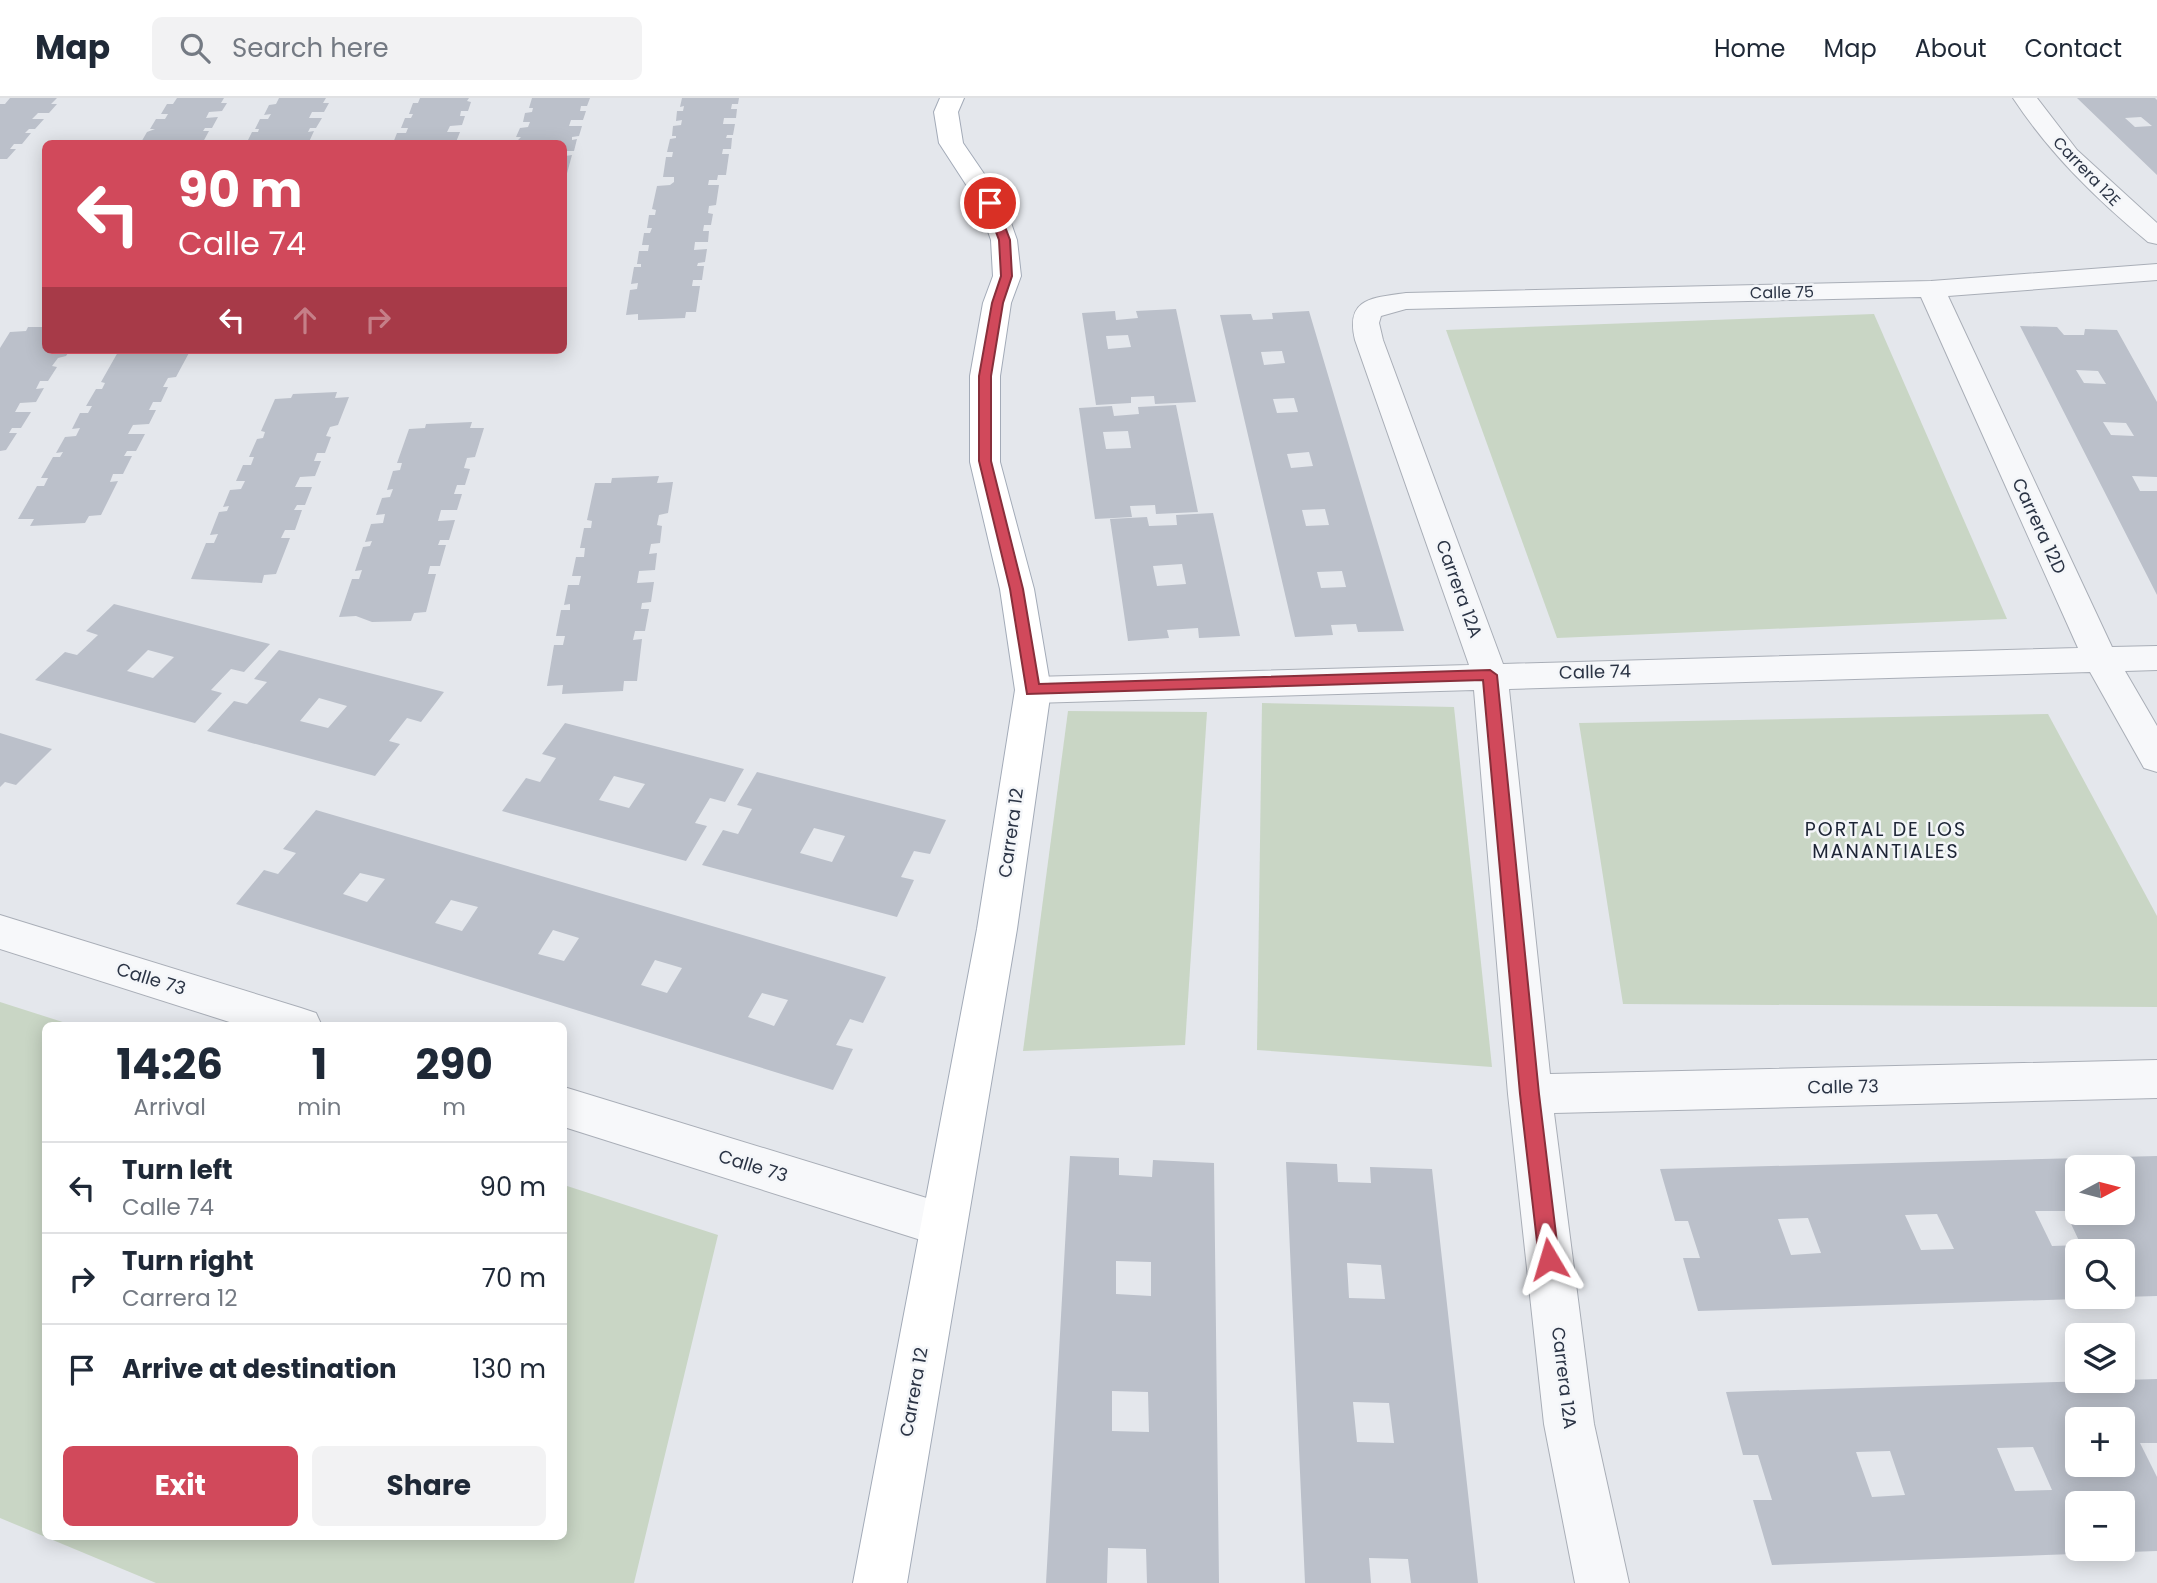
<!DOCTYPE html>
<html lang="en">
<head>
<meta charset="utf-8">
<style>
	:root { --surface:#fff; --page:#f2f2f3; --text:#1f2937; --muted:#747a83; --line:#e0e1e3; --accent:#d1495b }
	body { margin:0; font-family:Poppins,sans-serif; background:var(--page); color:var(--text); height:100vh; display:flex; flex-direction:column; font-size:26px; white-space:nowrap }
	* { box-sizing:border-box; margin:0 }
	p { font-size:23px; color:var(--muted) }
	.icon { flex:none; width:38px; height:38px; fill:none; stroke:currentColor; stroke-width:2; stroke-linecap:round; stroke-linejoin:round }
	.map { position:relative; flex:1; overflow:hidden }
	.side { position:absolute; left:42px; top:924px; width:525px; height:518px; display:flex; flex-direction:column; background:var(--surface); border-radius:10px; box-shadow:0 4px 18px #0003 }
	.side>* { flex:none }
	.banner { position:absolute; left:42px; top:42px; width:525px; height:214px; border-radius:10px; box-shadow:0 4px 18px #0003; background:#d1495b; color:#fff; overflow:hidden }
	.needle { width:46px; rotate:83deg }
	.fabs { position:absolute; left:2065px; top:1057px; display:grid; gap:14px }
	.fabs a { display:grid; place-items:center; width:70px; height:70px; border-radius:10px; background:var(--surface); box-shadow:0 4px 18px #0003; font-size:35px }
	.pin { position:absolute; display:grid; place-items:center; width:60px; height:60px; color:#fff; margin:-30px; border:4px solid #fff; border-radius:50%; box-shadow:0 2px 7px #0007 }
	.me { position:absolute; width:77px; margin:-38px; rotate:353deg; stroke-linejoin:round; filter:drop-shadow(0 0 5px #0008) }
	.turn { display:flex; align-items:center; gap:24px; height:147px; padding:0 21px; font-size:32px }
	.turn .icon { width:91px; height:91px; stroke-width:2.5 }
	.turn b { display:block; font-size:49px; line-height:60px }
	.lanes { display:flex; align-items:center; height:66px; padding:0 21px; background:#0003; justify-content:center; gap:35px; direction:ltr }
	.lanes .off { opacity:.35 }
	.eta { display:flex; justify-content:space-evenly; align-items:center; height:119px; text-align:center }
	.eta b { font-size:42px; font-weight:700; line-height:49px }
	.primary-button { display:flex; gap:14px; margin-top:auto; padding:14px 21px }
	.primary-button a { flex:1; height:80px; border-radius:10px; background:var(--accent); color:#fff; font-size:28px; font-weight:700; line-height:80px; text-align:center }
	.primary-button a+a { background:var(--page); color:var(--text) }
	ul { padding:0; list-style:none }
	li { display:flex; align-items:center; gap:21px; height:91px; padding:0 21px; border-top:2px solid var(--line) }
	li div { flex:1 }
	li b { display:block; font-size:26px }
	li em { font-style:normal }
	header { display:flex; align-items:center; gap:42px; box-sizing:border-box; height:98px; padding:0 35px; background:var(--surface); border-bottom:2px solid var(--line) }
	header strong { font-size:33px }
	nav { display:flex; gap:38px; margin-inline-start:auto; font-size:24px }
	.search { width:490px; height:63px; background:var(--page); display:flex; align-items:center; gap:18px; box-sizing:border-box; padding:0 24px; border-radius:10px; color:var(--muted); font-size:26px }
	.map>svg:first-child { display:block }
	.green { fill:#c9d6c5 }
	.building { fill:#bbc0ca; fill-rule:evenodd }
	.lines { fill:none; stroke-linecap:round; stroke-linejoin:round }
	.minor-casing { stroke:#a9aeb7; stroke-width:2 }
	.major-casing { stroke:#a3abb8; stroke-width:2 }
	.minor { fill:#f7f8fa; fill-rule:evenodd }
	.major { fill:#fff; fill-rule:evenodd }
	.route { fill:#d1495b; stroke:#882f3b; stroke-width:2 }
	.labels { text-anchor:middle; stroke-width:5; stroke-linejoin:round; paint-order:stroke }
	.far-street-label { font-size:16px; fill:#2b3445; stroke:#f4f6f9 }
	.street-label { font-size:18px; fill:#2b3445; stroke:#f4f6f9 }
	.neighbourhood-label { font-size:19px; letter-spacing:2px; fill:#1d2536; stroke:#f4f6f9 }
</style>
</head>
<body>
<header>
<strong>Map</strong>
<div class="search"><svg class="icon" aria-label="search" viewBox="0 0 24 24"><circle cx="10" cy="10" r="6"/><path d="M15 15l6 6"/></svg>Search here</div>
<nav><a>Home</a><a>Map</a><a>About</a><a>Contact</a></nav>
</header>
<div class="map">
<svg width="2157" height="1485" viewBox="0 0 2157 1485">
	<rect width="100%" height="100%" fill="#e4e7ec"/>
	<g class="green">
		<polygon points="1874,216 2007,521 1557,540 1446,232"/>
		<polygon points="1262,605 1454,609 1492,969 1257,952"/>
		<polygon points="1068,613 1207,614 1185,947 1023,953"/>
		<polygon points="2048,616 2157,818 2157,909 1623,906 1579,625"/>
		<polygon points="0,904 72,927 46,928 46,1438 564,1438 564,1087 718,1137 634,1485 156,1485 0,1420"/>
	</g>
	<g class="building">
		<polygon points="10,0 57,0 51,6 57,6 49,15 38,15 32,21 44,21 35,31 29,31 25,35 31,35 22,46 14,46 10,51 16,51 7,61 0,61 0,6 5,6"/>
		<polygon points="177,0 224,0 221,5 227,5 222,13 209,14 206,20 218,19 212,30 205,30 203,33 209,33 203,44 140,46 147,34 155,31 150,31 156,21 165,21 168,16 161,16 167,6 173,6"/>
		<polygon points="279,0 326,0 323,5 329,5 324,14 312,14 309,20 322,20 316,30 310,30 308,34 314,33 309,44 246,46 252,34 258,34 259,31 255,31 260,21 268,21 271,16 264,17 269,7 276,6"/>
		<polygon points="420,0 469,0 467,3 471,4 468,13 461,13 460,18 465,18 462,27 450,28 447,34 460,34 456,44 393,45 397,35 406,35 408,30 401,30 405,20 411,20 413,16 409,16 413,5 418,5"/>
		<polygon points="532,0 590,0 587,8 581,8 580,13 586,13 583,22 571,22 569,28 582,28 579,38 572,39 572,42 577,41 574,53 567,53 565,58 572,57 566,79 564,79 564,46 514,46 521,39 516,39 520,30 528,29 530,24 523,24 525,15 532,14 533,10 529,10"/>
		<polygon points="682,0 739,0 738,6 732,6 731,11 737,11 736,20 724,20 723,26 735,26 733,37 727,37 726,40 732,40 731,51 723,51 722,56 729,56 726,77 718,77 717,82 709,82 708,87 719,87 716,107 709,108 708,115 713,116 711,127 704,127 703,133 709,133 708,144 695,144 694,152 707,151 705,164 698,165 697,168 704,168 702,182 693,182 692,188 700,188 696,214 686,214 685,220 638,222 638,216 626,217 630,192 637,191 638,185 631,186 634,169 641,169 641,166 637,166 639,153 648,153 649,147 642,147 644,135 650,135 652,130 647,130 649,117 655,117 656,112 652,111 657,88 670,87 674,84 674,79 663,79 666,59 672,59 673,54 667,54 670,41 676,40 676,38 672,38 673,28 681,27 682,22 676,23 677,13 683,13 684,8 680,9"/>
		<path d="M2077,0H2155L2157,2V77ZM2141,19L2152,28L2135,29L2125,20Z"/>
		<path d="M1176,211L1196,304L1155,306L1154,298L1131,299V305L1096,307L1082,215L1115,213L1116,222L1138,220L1136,213ZM1128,237L1131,249L1108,251L1106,238Z"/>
		<path d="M1309,213L1404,533L1358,534L1356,526L1331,527L1333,537L1295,539L1220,217L1251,216L1253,222L1273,221L1272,215ZM1282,253L1285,265L1264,267L1261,254ZM1294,300L1298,314L1277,315L1273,301ZM1309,354L1313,368L1291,370L1287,356ZM1325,411L1329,427L1306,428L1302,412ZM1342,473L1346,489L1321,490L1317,474Z"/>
		<path d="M2020,228L2057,229L2064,237H2084L2085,231L2117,232L2157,304V379L2132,378L2140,393H2157V497ZM2076,272L2098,273L2106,286L2084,285ZM2103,324L2126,325L2134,338L2111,337Z"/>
		<polygon points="28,229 46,229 46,252 70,252 66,258 58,260 52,268 57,269 48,283 40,283 36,291 44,290 36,304 20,305 15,314 31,314 21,330 12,330 9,335 17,335 6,352 0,353 0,250 10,234 26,233"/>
		<polygon points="134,252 190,253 176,279 168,280 163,289 168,289 161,304 153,304 149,312 156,312 149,326 133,327 128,336 145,336 136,353 127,353 124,358 132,358 123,376 113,376 110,384 118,383 101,417 89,418 85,425 30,428 34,421 18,421 37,388 44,388 48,380 41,380 53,359 60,359 63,354 56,355 65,339 76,338 80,330 72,331 80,315 88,315 92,308 86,308 96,291 102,291 105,285 101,284 118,254"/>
		<polygon points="337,294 335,300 349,299 338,327 330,329 326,338 331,339 325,355 317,355 314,363 321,363 315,378 300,379 295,389 312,389 305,407 297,407 294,412 302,412 295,432 285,432 281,440 290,440 276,476 264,477 262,485 191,481 206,445 214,445 218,436 210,437 219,414 227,413 229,408 223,409 230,392 241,391 245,383 236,383 243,367 251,367 254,359 249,359 257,341 263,340 265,334 261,333 275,301 291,300 293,296"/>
		<path d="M1176,307L1198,414L1156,416L1155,407L1130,408L1132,419L1095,421L1079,310L1112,308L1114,318L1139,316L1138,309ZM1128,333L1131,350L1106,351L1103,334Z"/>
		<polygon points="472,324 470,330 484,330 475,359 467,360 464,370 470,371 465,387 457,387 454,396 462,396 457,412 441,412 438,423 455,422 449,442 440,442 438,447 446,447 440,468 430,468 428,476 436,476 426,514 414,515 411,523 372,524 356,518 339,519 352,481 359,481 362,472 355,473 363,449 370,448 372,443 365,444 371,426 383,425 385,416 376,417 382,400 390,399 393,391 387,392 393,373 400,372 402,365 397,365 409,331 425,330 426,326"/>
		<polygon points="659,378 657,385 673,384 668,415 659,417 657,427 662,428 660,445 651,446 649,456 657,455 655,472 639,473 637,485 654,484 651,504 642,505 641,511 649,511 645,533 635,533 633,542 642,541 637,583 624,583 623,593 562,596 563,587 547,588 554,547 563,547 565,538 556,538 561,512 570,512 570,506 564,507 568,487 579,487 581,478 572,478 576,459 584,459 585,450 580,450 584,430 591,430 592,423 587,422 595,385 611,385 612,380"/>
		<path d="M1213,415L1240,538L1199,540L1198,530L1167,532L1169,540L1128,543L1110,421L1147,419L1149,428L1177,427L1176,417ZM1182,466L1186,486L1157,488L1153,468Z"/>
		<path d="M114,506L270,546L244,574L231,571L211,592L222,595L195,625L35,582L65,554L77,557L98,537L86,533ZM148,552L174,559L153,580L127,573Z"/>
		<path d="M279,552L444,594L421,624L407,620L389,643L400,646L375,678L207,633L234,603L247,606L267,584L254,581ZM319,600L347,608L328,630L300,623Z"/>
		<path d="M565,625L744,671L725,704L710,700L695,725L707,728L686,763L502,713L526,680L540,684L556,660L542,656ZM614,678L645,686L629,710L599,702Z"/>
		<polygon points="0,635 52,651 16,687 5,684 0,689"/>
		<path d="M757,674L946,722L930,756L914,753L901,779L914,782L897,819L702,767L723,732L738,736L752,711L737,707ZM814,730L845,738L832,764L800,755Z"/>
		<path d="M316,712L886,879L863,925L850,921L836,947L853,951L833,992L236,806L264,772L278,776L296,755L283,751ZM360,775L385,781L367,804L343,796ZM451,802L478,809L462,833L435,825ZM553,832L579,840L564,863L538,856ZM655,862L682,870L667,895L641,887ZM762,895L788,902L774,928L748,919Z"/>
		<path d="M1070,1058L1119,1060V1077L1152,1079L1153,1062L1214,1065L1219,1485H1147L1146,1451L1108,1450L1107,1485H1046ZM1116,1163L1151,1164V1198L1116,1196ZM1112,1293L1148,1294L1149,1334L1112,1333Z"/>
		<path d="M2157,1058V1198L2123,1199V1153H2077V1201L1698,1213L1683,1160H1700L1688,1123H1675L1660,1071ZM2077,1069H2123V1115H2077ZM2035,1113H2065L2081,1147L2052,1148ZM1937,1116L1954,1151L1921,1152L1905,1117ZM1808,1120L1821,1155L1791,1157L1778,1121Z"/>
		<path d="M1286,1064L1337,1066L1338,1084L1371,1085L1370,1069L1432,1071L1478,1485H1411L1408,1461L1369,1460L1371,1485H1305ZM1347,1165L1381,1167L1385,1201L1349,1200ZM1353,1304L1389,1305L1394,1345L1357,1344Z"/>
		<path d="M2157,1281V1345H2140L2157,1379V1453L1772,1467L1753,1402H1772L1758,1357H1743L1726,1294ZM2077,1321H2123V1367H2077ZM2033,1349L2052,1392L2015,1393L1997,1350ZM1890,1353L1905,1397L1872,1399L1856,1354ZM2077,1405H2123V1451H2077Z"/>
	</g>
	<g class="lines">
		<g class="minor-casing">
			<g id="minor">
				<path d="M2013,0H2037L2077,52L2157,125V146L2148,144C2096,101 2050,56 2013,0Z"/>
				<path d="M2157,166V182L1948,198L2112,549L2157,548V572L2125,573L2157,628V674L2144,670L2090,574L1509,591L1550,976L2157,962V1000L1554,1015L1594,1326L1629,1485H1575L1544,1326L1508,996L1474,592L1033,605L1020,601L1015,592L1020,583L1033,579L1469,567L1355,242C1345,200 1372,200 1406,195L1931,183ZM1921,199L2078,550L1503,566L1383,242L1379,225L1381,218L1406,211Z"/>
				<polygon points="0,817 301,910 316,915 322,928 242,928 0,851"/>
				<polygon points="564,989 943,1105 959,1111 966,1127 959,1143 943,1149 564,1029"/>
			</g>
		</g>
		<g class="major-casing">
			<polygon id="major" points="940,0 964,0 958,14 963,45 1004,105 1017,142 1021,178 1011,205 1000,278 1000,364 1034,491 1051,592 1017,831 907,1485 853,1485 977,831 1015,592 1000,491 970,364 970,278 983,205 993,178 991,142 978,105 939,45 934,14"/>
		</g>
		<use href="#minor" class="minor"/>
		<use href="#major" class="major"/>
	</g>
	<polygon class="route" points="987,103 996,105 1010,142 1012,178 1003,205 991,278 991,363 1023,491 1039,586 1490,572 1497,577 1539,996 1559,1161 1556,1168 1549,1170 1542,1168 1539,1161 1520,996 1483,582 1027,596 1010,491 979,363 979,278 992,205 1001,178 999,142 985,105"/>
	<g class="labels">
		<g class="far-street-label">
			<text transform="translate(2087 73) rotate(46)" y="6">Carrera 12E</text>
			<text transform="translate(1782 194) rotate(-1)" y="6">Calle 75</text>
		</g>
		<g class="street-label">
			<text transform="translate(2039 428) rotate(65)" y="6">Carrera 12D</text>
			<text transform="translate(1459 491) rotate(70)" y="6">Carrera 12A</text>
			<text transform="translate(1595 574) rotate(-1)" y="6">Calle 74</text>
			<text transform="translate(1011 735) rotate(-82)" y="6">Carrera 12</text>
			<text transform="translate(151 881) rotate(17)" y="6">Calle 73</text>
			<text transform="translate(1843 989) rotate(-1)" y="6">Calle 73</text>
			<text transform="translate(753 1068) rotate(17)" y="6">Calle 73</text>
			<text transform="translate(1564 1280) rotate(83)" y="6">Carrera 12A</text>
			<text transform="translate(914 1294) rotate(-80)" y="6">Carrera 12</text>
		</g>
		<g class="neighbourhood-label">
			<text x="1886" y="738">PORTAL DE LOS<tspan x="1886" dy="22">MANANTIALES</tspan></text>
		</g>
	</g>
</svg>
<div class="fabs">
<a><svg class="needle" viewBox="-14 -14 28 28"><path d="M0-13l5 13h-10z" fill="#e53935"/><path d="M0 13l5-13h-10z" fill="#747a83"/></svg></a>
<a><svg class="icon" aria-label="search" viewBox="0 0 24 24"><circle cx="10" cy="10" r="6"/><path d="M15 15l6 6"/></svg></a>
<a><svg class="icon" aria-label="layers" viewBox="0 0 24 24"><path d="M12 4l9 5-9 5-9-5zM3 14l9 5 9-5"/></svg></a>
<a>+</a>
<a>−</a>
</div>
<div class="pin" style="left:990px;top:105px;background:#d93025"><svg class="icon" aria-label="arrive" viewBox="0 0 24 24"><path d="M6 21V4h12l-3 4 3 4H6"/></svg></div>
<svg class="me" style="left:1549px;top:1161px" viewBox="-20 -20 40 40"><path d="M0-17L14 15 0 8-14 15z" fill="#d1495b" stroke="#fff" stroke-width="4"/></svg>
<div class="banner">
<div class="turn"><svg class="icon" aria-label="left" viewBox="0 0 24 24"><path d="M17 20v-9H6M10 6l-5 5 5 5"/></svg><div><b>90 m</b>Calle 74</div></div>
<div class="lanes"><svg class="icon" aria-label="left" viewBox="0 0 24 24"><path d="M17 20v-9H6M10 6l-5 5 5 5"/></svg><svg class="icon off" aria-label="ahead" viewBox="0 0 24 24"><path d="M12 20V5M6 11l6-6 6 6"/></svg><svg class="icon off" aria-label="right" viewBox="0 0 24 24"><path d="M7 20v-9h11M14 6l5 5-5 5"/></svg></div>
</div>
<section class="side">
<div class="eta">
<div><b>14:26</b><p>Arrival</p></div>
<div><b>1</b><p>min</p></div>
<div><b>290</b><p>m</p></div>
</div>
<ul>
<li><svg class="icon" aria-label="left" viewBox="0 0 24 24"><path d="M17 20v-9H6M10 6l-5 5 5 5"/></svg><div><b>Turn left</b><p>Calle 74</p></div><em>90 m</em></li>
<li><svg class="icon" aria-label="right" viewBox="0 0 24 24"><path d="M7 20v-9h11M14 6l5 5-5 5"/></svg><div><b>Turn right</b><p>Carrera 12</p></div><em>70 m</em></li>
<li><svg class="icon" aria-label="arrive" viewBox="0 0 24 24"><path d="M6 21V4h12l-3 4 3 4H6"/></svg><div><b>Arrive at destination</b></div><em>130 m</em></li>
</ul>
<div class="primary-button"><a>Exit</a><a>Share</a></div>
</section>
</div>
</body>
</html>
